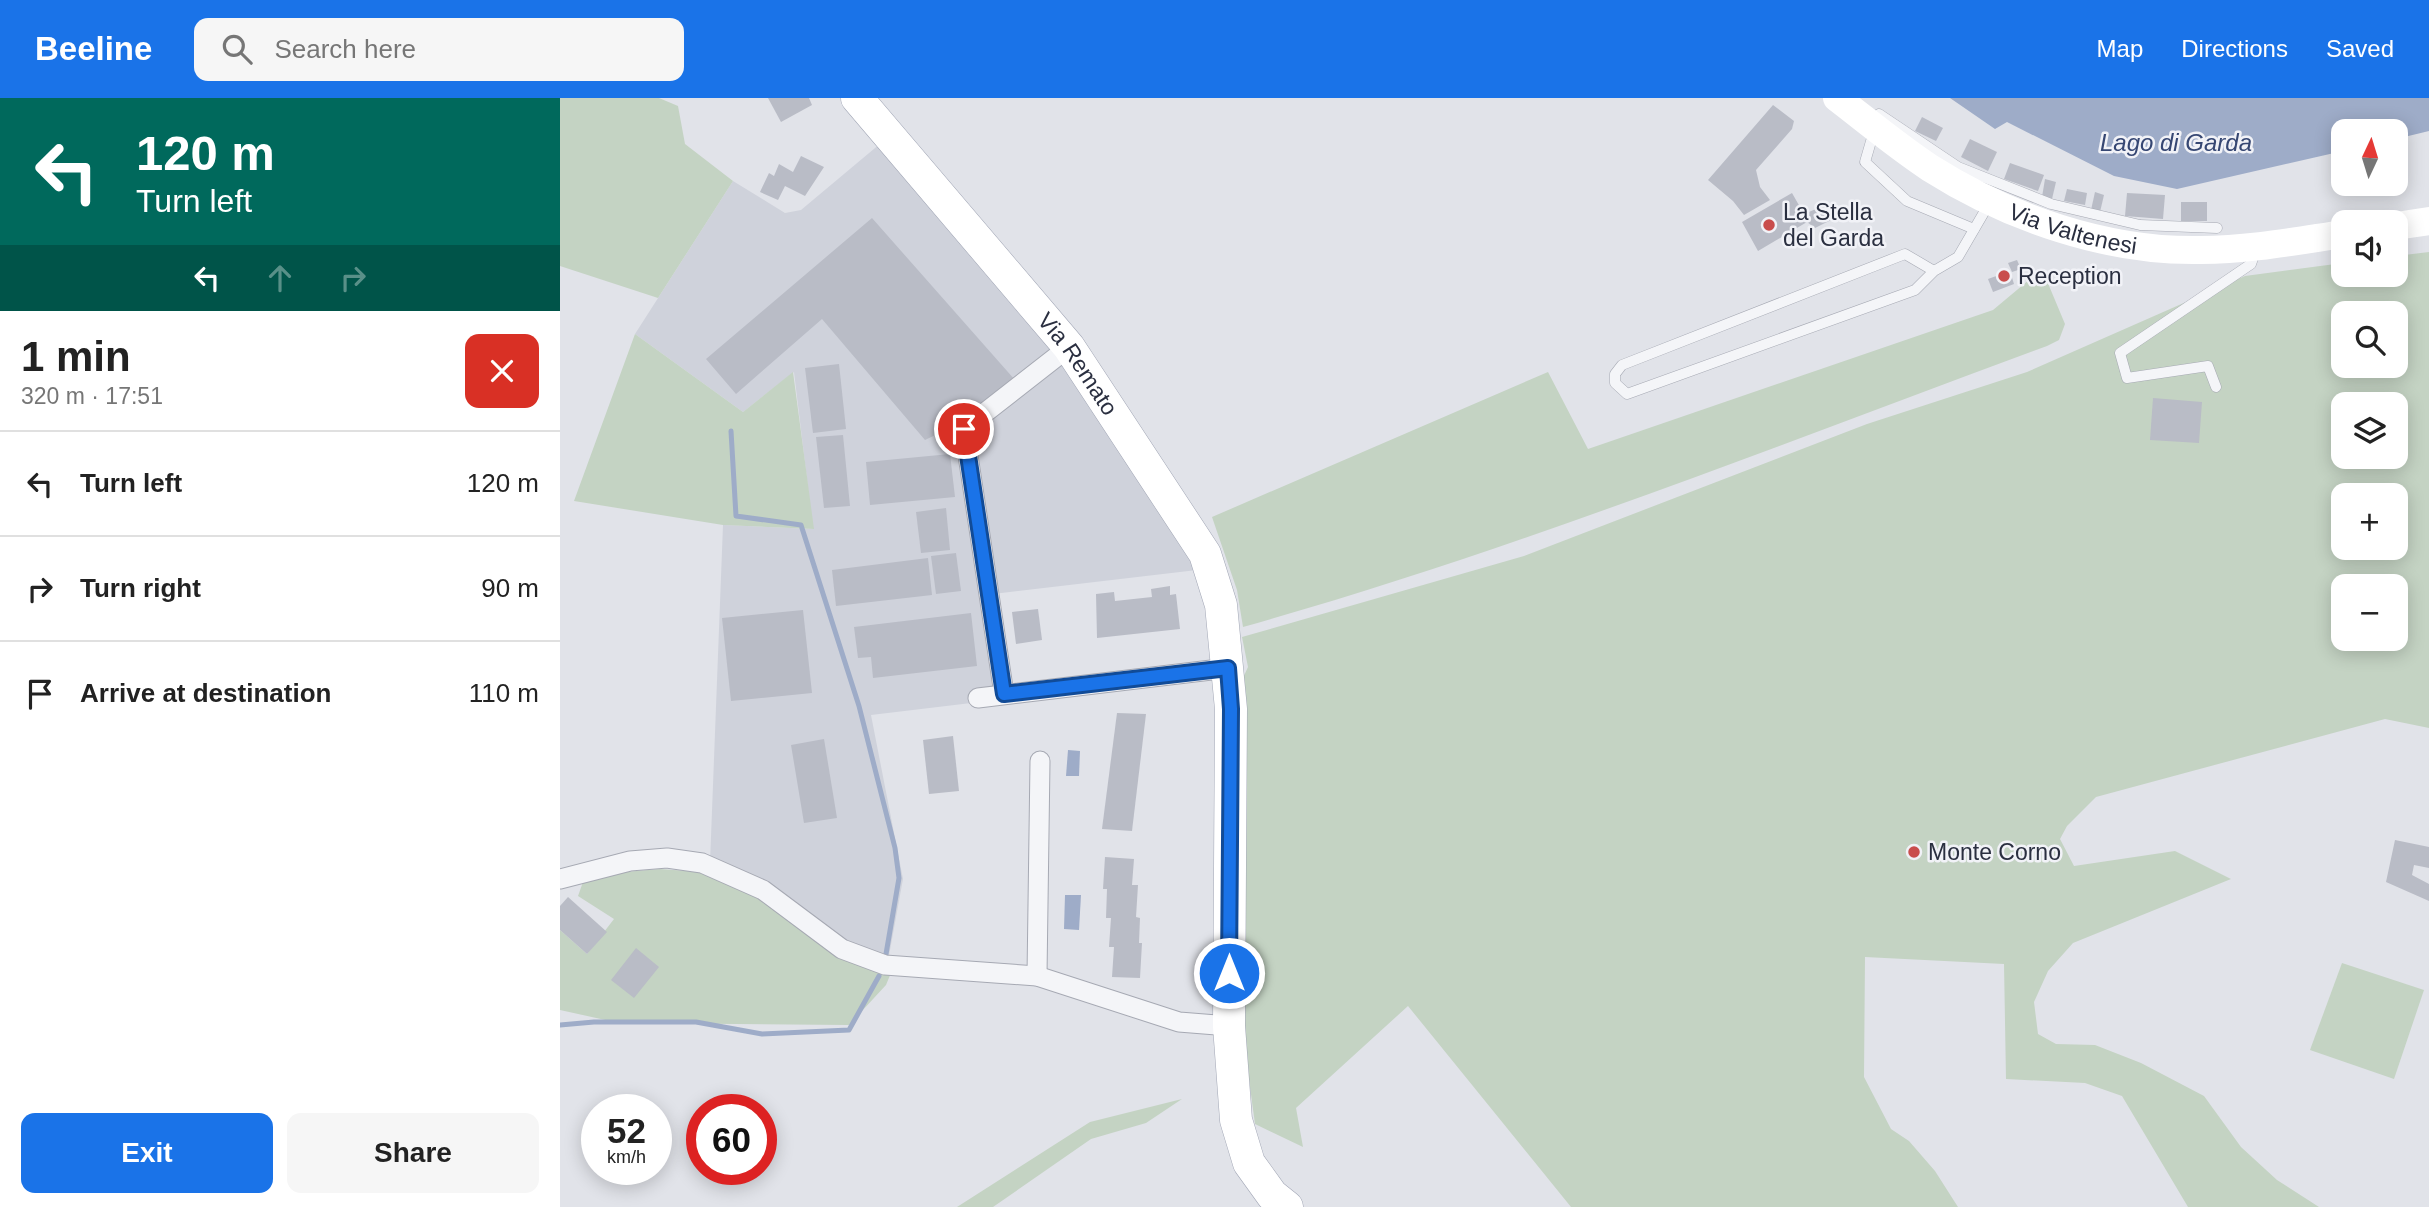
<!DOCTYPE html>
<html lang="en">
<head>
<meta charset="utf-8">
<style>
	:root { --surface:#fff; --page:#f6f6f6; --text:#222; --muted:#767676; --line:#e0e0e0; --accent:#1a73e8 }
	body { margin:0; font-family:Helvetica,sans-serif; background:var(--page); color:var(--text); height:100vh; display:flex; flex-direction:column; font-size:26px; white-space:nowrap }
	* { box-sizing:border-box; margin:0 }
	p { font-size:23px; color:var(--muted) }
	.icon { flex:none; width:38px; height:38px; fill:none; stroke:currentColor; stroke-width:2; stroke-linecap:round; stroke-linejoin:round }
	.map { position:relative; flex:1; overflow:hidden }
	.panel { display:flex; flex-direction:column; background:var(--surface); width:560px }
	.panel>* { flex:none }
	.top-card { background:#00695c; color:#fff; overflow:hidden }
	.needle { width:46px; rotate:4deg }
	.controls { position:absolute; left:1771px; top:21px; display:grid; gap:14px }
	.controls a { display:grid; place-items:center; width:77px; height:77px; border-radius:14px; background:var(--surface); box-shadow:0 4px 18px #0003; font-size:35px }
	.speed { position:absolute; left:21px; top:996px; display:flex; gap:14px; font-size:35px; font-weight:700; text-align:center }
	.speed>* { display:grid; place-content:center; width:91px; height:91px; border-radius:50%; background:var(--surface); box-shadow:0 4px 18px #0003; line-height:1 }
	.speed small { font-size:18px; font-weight:400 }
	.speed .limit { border:10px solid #d22; background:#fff; color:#111 }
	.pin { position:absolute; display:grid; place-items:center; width:60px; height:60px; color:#fff; margin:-30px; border:4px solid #fff; border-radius:50%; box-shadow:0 2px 7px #0007 }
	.me { position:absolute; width:77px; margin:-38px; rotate:0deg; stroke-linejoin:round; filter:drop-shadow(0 0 5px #0008) }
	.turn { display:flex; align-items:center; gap:24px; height:147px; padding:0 21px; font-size:32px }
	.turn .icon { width:91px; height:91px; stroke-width:2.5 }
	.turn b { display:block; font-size:49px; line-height:60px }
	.lanes { display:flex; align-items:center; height:66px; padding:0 21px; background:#0003; justify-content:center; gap:35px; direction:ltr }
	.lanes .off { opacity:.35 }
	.round { display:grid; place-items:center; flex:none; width:74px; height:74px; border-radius:14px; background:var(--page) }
	.summary { display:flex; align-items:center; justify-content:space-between; height:119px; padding:0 21px }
	h1 { font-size:42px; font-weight:600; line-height:52px }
	.button { display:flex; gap:14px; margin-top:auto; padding:14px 21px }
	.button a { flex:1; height:80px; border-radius:14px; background:var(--accent); color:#fff; font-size:28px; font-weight:600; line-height:80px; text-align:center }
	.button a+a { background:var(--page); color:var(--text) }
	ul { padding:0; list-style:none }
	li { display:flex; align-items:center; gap:21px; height:105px; padding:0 21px; border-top:2px solid var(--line) }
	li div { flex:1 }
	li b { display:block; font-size:26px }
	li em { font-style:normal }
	header { display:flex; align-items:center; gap:42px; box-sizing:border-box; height:98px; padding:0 35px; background:var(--accent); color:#fff }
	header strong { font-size:33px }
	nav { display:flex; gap:38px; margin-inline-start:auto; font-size:24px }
	.search { width:490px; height:63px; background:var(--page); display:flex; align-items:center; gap:18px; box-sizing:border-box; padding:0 24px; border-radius:14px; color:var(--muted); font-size:26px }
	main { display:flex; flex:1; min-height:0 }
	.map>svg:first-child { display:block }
	.built { fill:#cfd2db }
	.green { fill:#c4d3c3; fill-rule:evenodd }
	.water { fill:#9eacc8 }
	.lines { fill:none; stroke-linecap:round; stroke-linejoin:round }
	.stream { stroke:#9eacc8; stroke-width:5 }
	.building { fill:#b9bcc6 }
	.lane-casing { stroke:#a6a9b3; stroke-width:11 }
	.street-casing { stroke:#a6a9b3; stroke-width:21 }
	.primary-casing { stroke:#a1a6b5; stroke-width:33 }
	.lane { stroke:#f4f5f8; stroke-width:10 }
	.street { stroke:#f4f5f8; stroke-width:19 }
	.secondary { stroke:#fff; stroke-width:28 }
	.primary { stroke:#fff; stroke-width:32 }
	.route-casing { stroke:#114b97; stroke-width:18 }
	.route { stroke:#1a73e8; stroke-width:12 }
	.poi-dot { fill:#c94d4c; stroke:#f1f2f7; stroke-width:2.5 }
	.labels { text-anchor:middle; stroke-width:5; stroke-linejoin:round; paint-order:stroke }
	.poi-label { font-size:23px; fill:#2a2f40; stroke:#f1f2f7; text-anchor:start }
	.street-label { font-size:23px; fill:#2a2f40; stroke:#f1f2f7 }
	.water-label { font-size:24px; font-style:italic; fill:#364773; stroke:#f1f2f7 }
</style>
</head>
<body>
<header>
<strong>Beeline</strong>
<div class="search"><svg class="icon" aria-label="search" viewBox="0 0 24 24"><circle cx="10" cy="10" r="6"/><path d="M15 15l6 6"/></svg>Search here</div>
<nav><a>Map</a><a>Directions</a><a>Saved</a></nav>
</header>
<main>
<section class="panel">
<div class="top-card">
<div class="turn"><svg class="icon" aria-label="left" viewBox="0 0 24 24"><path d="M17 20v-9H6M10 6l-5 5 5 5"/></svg><div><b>120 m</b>Turn left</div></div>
<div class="lanes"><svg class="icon" aria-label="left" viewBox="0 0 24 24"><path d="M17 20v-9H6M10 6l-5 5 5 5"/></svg><svg class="icon off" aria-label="ahead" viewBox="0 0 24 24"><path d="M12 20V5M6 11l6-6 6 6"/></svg><svg class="icon off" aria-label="right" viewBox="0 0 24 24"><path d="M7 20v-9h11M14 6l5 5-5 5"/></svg></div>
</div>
<div class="summary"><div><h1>1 min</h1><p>320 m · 17:51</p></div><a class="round" style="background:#d93025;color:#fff"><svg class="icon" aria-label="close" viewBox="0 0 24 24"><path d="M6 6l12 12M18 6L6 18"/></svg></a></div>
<ul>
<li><svg class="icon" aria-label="left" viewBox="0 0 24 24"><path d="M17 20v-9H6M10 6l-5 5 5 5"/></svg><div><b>Turn left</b></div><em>120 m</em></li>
<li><svg class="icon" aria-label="right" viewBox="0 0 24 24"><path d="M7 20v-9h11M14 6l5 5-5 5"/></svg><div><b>Turn right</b></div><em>90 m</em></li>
<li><svg class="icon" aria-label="arrive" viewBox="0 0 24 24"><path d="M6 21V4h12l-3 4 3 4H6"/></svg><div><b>Arrive at destination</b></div><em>110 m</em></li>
</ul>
<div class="button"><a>Exit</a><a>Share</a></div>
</section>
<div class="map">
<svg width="1869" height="1109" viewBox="0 0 1869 1109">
	<rect width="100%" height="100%" fill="#e1e3e9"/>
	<polygon class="built" points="321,45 507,262 637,472 433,496 453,600 311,617 343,781 328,863 299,853 150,765 163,427 253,431 234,274 183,314 75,236 173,83 225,115 241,112"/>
	<g class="green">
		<polygon points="0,0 99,0 118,8 125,46 173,83 98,200 0,168"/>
		<path d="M1869,154V630L1825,621L1536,699L1507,728L1500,741L1514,768L1615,753L1671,781L1513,845L1488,873L1474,904L1478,936L1496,946L1535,947L1581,965L1644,998L1681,1049L1717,1082L1759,1109H1628L1562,998L1525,985L1446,981L1444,866L1305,859L1304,979L1331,1031L1349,1043L1375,1073L1398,1109H1011L848,908L736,1010L743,1049L695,1026L685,952L682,582L688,569L682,539L964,458L1307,326L1467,274L1685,178L1783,165V177H1836V158ZM1783,215H1836V268H1783ZM1783,306H1836V359H1783ZM1783,397H1836V450H1783ZM1783,488H1836V541H1783Z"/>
		<path d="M1482,171L1505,226L1499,242L1487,248C1221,346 956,452 683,529L677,492L652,419L988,274L1028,351L1433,212Z"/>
		<polygon points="75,236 183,314 233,274 254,431 163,427 14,403"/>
		<polygon points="100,771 156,775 333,870 326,887 289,927 59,925 0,912 0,832 27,856 54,821 18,798 23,784 52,775"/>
		<polygon points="1782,865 1864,892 1834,981 1750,952"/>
		<polygon points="622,1001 586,1025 531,1041 433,1109 397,1109 530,1024"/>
	</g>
	<g class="water">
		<polygon points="1390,0 1869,0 1869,33 1836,41 1836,33 1783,33 1783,53 1617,91 1554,78 1447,24 1435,31"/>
		<polygon points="508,652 520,653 519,678 506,678"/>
		<polygon points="505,797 521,797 519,832 504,831"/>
	</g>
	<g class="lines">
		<g class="stream">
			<polyline points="171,333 176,418 241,427 299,608 335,750 339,780 326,856"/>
			<polyline points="0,927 34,924 136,924 202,936 289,932 319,878"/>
		</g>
	</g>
	<g class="building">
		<polygon points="208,0 249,0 252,7 221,24"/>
		<polygon points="1213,7 1234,23 1232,31 1196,72 1200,89 1210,102 1184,117 1173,103 1148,82"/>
		<polygon points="1362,19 1383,30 1376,43 1355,33"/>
		<polygon points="1410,41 1437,54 1428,73 1401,59"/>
		<polygon points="241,58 264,69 245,98 225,88 218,102 200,94 209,75 214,78 219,66 233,74"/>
		<polygon points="1450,65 1484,77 1478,93 1444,81"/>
		<polygon points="1485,81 1496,84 1492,101 1482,99"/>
		<polygon points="1507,91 1527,95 1525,107 1504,103"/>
		<polygon points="1535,94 1544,97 1540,114 1531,112"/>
		<polygon points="1232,95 1244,116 1268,106 1275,120 1255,130 1247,124 1198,153 1182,124"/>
		<polygon points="1567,95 1605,97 1603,121 1565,118"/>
		<rect x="1621" y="104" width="26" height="19"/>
		<polygon points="312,120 455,282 409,321 365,342 262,221 176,296 146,261"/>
		<polygon points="1457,162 1461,171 1452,174 1448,165"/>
		<polygon points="1450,173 1454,186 1433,194 1428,181"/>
		<polygon points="279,266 286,331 253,335 245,270"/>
		<polygon points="1593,300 1642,304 1639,345 1590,342"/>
		<polygon points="283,337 290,408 264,410 256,339"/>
		<polygon points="390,356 395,399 310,407 306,364"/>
		<polygon points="386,410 390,452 361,455 356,414"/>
		<polygon points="396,455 401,493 376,496 371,458"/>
		<polygon points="368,460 372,497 276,508 272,472"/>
		<polygon points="610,488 610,497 616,496 620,531 537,540 536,496 554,494 555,503 592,499 591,491"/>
		<polygon points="478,511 482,542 456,546 452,514"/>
		<polygon points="243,512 252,595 171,603 162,520"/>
		<polygon points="411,515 417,568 313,580 311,559 298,560 294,529"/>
		<polygon points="557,615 586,616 572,733 542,731"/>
		<polygon points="393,638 399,693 369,696 363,642"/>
		<polygon points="264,641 277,720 244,725 231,647"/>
		<polygon points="1835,742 1869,749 1869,770 1854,767 1852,777 1869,786 1869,803 1826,784"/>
		<polygon points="545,759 574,761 572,787 578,787 576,819 580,820 579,845 582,845 580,880 552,879 554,849 549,849 551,820 546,820 547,791 543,791"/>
		<polygon points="8,799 47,834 27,856 0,832 0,808"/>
		<polygon points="76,850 99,869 74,900 51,882"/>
	</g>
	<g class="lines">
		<g class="lane-casing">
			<g id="lane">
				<polyline points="1319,16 1398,69 1491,106 1580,127 1657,130"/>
				<polyline points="1314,33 1305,64 1347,103 1414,131"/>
				<polyline points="1374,173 1345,156 1062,267 1055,276 1055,285 1067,296 1355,192 1374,173 1398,159 1430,104"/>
				<polyline points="1656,289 1648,268 1567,280 1560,255 1691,166 1696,152"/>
			</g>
		</g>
		<g class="street-casing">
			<g id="street">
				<polyline points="444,596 404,331 509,249"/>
				<polyline points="418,600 668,570"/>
				<polyline points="0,781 70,763 107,760 142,765 203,792 282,851 325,867 477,878 619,924 669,928"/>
				<polyline points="477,878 480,663"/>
			</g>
		</g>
		<g class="primary-casing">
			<g id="primary">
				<path id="s2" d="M297,0L509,249L645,456L661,507L671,611L669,928L676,1022L689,1065L712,1097L727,1109"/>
			</g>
		</g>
		<use href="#lane" class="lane"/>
		<use href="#street" class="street"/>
		<g class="secondary">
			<path id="s1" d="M1277,0C1307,23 1338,49 1370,70C1449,120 1547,154 1641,152C1689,152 1736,143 1783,136"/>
			<polyline points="1836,128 1869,123"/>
		</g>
		<use href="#primary" class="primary"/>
	</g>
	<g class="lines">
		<g class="route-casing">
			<polyline id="route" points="404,331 444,596 668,570 671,611 669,875"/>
		</g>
		<use href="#route" class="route"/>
	</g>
	<g class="poi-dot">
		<circle cx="1209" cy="127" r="7"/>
		<circle cx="1444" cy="178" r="7"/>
		<circle cx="1354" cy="754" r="7"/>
	</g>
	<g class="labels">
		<g class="poi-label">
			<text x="1223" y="122">La Stella<tspan x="1223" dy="26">del Garda</tspan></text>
			<text x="1458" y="186">Reception</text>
			<text x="1368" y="762">Monte Corno</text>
		</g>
		<g class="street-label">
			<text dy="8" stroke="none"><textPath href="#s1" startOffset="273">Via Valtenesi</textPath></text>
			<text dy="8" stroke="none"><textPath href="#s2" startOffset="346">Via Remato</textPath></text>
		</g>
		<g class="water-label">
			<text x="1616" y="53">Lago di Garda</text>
		</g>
	</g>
</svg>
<div class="controls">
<a><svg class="needle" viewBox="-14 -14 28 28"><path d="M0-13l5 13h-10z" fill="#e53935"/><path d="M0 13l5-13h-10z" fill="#767676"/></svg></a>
<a><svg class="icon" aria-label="sound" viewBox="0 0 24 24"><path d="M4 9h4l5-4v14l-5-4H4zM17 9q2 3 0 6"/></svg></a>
<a><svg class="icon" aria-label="search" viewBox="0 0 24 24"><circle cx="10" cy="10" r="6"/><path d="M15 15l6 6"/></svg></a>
<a><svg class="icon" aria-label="layers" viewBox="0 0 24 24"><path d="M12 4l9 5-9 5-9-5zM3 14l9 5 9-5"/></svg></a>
<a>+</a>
<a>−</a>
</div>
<div class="speed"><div>52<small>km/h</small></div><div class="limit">60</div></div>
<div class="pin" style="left:404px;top:331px;background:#d93025"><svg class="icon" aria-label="arrive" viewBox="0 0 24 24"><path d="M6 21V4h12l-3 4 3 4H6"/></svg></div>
<svg class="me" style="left:669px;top:875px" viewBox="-20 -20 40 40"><circle r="17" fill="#1a73e8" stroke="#fff" stroke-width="3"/><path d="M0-11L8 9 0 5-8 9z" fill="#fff"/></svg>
</div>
</main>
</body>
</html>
